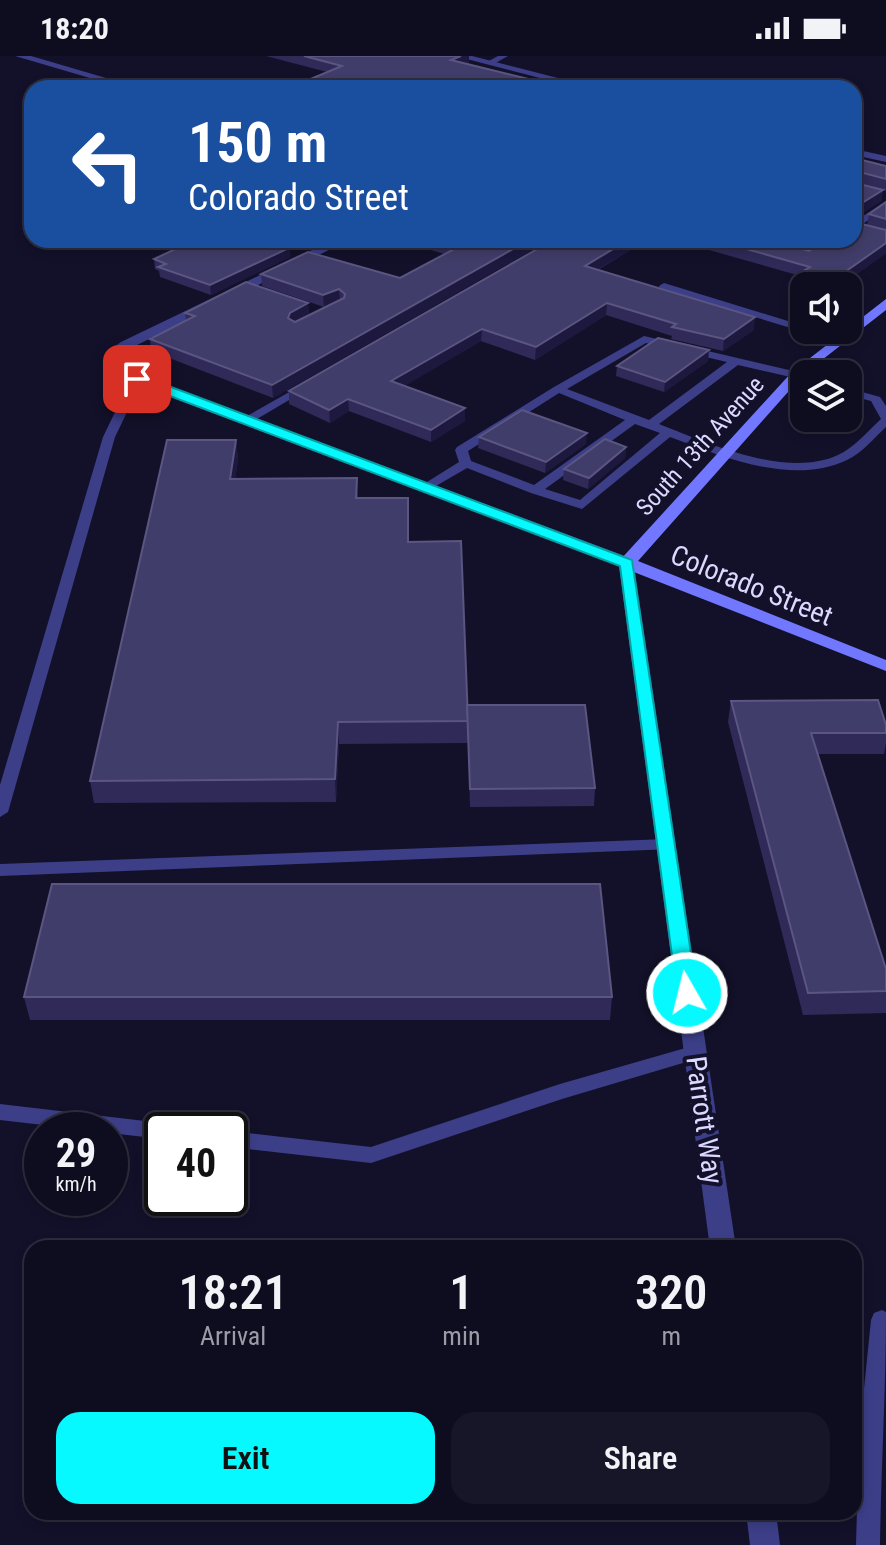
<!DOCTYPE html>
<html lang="en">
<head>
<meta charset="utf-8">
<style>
	:root { --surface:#0e0d20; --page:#171629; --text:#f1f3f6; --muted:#9b9ca5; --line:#2e2d3e; --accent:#06f9fe }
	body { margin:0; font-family:"Roboto Condensed",sans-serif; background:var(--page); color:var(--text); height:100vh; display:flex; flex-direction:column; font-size:30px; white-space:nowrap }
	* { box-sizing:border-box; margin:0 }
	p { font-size:26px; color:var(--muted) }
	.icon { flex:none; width:44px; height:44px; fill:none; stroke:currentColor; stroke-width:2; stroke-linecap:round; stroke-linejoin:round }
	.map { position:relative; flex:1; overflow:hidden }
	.side { position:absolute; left:24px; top:1184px; width:838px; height:280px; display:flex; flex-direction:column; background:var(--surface); border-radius:24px; box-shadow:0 4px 12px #0003,0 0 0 2px var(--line) }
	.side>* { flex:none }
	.banner { position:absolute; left:24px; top:24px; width:838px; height:168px; border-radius:24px; box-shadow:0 4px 12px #0003,0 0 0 2px var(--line); background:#1a4fa0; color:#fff; overflow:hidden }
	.controls { position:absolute; left:790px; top:216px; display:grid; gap:16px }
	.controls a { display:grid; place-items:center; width:72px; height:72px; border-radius:16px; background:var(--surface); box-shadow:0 4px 12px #0003,0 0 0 2px var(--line); font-size:40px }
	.speed { position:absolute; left:24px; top:1056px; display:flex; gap:16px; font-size:40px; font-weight:700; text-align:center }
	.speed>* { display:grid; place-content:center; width:104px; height:104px; border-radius:50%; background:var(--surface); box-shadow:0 4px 12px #0003,0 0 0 2px var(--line); line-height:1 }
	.speed small { font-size:20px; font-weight:400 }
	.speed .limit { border:4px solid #111; border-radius:12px; background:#fff; color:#111 }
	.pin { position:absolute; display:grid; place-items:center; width:68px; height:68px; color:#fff; margin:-34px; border-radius:16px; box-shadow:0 4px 12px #0006 }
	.me { position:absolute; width:88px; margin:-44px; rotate:352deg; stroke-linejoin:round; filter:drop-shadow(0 0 6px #0008) }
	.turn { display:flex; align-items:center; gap:28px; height:168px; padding:0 32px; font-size:36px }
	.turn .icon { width:104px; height:104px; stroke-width:2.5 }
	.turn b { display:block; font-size:56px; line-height:68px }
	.eta { display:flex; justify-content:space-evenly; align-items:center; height:136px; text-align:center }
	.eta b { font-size:48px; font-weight:600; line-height:56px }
	.primary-button { display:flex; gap:16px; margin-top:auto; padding:16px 32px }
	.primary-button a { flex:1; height:92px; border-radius:24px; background:var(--accent); color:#111; font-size:32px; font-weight:600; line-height:92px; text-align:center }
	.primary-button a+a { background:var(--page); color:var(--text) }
	.status { display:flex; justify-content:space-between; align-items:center; height:56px; padding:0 40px; background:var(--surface); direction:ltr }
	.status svg { height:22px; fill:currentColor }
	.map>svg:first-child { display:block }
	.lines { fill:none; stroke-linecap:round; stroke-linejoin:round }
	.service { fill:#3c3f88; fill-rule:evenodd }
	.tertiary { fill:#3c3f88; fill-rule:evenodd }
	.secondary { fill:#7178ff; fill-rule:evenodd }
	.wall { fill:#2f2a58 }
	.shaded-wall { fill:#1c183e }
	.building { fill:#413d6a; stroke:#5a5581; stroke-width:2 }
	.route { fill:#06f9fe; stroke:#04a2a5; stroke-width:2 }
	.labels { text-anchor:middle; stroke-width:8; stroke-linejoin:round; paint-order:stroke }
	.far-street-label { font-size:24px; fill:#dbd9ff; stroke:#13112a }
	.street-label { font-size:28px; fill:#dbd9ff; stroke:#13112a }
</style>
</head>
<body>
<div class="status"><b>18:20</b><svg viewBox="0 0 49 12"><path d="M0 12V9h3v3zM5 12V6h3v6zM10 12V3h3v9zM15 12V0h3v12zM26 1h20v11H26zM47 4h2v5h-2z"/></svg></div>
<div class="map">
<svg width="886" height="1489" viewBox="0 0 886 1489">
	<rect width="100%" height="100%" fill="#13112a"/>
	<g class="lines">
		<g class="service">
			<polygon points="498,0 508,0 492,9 485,7"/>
			<polygon points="886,145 886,152 854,174 854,166"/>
			<polygon points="664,227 804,270 804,274 818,274 845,284 840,287 660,232 659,230"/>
			<path d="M644,280L806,318L804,324L738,309L659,368C708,387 786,423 838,399C855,391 868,375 881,363L871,345L848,339V332L880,341L886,350V371C874,382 862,397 847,404C792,430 723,401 670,381L582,453L531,437L467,412L429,434L425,435L419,431L459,406L455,394L457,391L554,331ZM646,287L727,306L649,364L567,333ZM559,337L625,364L534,429L471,405L468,395ZM635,368L660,377L580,444L545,433Z"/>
			<polygon points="137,320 143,323 115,381 8,756 0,761 0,729 103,381 131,323"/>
			<polygon points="307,326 313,329 311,331 250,367 242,367 240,364"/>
			<polygon points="667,783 673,785 675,789 673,793 0,820 0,808"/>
			<polygon points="696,989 703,991 705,996 703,1001 562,1043 371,1107 230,1091 230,1075 371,1091 560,1028"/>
			<polygon points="0,1048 162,1067 169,1069 171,1074 162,1074 162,1083 110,1077 110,1074 87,1074 0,1064"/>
			<path d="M882,1254L886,1256C886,1334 881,1411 880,1489H856L859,1382L871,1264L874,1257Z"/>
		</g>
		<g class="tertiary">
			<polygon points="15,0 31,0 140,32 124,32"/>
			<polygon points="455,0 472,0 597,32 579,32"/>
			<polygon points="854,93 886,100 886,106 854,99"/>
			<polygon points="333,184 349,184 131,292 121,298 120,309 125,314 633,503 736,1192 710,1192 619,510 115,320 106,310 107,296 121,286"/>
			<polygon points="746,1456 776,1456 780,1489 750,1489"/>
		</g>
		<polygon class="secondary" points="886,243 886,254 804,318 638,505 886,604 886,615 621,511 621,503 792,316"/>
	</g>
	<g class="wall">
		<polygon points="266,0 469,0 469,7 466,8 327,16"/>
		<polygon points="854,102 886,110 886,135 883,134 881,145 854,162"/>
		<polygon points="886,146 886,197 840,230 816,230 803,226 804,221 674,184 824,184 807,195 809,195 867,169 869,158"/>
		<polygon points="398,184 549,184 273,342 151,295 150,283 186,264 185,257 308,247 309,259 329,249 324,251 262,230 261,218 400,222 444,198"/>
		<polygon points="553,184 646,184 598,214 754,274 723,295 671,283 672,280 606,259 535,304 481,285 404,330 465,352 465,365 431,386 349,355 330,367 289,348 289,335"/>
		<polygon points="289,192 290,201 211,239 160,221 159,215 155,213 154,203"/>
		<polygon points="708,305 664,336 616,320 617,310"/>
		<polygon points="479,381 586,388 545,417 478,392"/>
		<polygon points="236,384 238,404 235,423 357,422 358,442 408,486 467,649 595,732 594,750 470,751 468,685 467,687 339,688 336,746 94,747 90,725"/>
		<polygon points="626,391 625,402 588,433 563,424 564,413"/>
		<polygon points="731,645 886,669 886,687 884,698 817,698 886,913 886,957 803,959 728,666"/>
		<polygon points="24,941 612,941 610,964 30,964"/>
	</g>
	<g class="shaded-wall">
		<polygon points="461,0 469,0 469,7 451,14 451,4"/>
		<polygon points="883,134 881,145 854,162 854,152"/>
		<polygon points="529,184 549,184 273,342 272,329"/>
		<polygon points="628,184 646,184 584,222 585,210"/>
		<polygon points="808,184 824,184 806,195"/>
		<polygon points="886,187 886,197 840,230 834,230 835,223"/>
		<polygon points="289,192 290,201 211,239 210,229"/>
		<polygon points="339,233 340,245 324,251 323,239"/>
		<polygon points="308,247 309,259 290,270 288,262 290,257"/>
		<polygon points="607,247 606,259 535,304 536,291"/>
		<polygon points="755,261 754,274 723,295 724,283"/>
		<polygon points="482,273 481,285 391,338 391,325"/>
		<polygon points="709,294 708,305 664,336 665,326"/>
		<polygon points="348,343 349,355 330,367 329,354"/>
		<polygon points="465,352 465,365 431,386 431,374"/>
		<polygon points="587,377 586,388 545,417 546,406"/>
		<polygon points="236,384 238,404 232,444 230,423"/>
		<polygon points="626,391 625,402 588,433 589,422"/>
		<polygon points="338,666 339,688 336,746 335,723"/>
	</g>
	<g class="building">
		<polygon points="304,0 461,0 451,4 565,32 289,32 342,10"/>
		<polygon points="854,102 886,110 886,123 856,115 854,117"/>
		<polygon points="854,123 855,127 883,134 854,152 854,157"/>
		<polygon points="886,146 886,163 869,158"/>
		<polygon points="854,166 886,174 886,187 835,223 805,214 810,211 715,184 770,184 809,195 827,184 854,184"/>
		<polygon points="195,184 266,184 289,192 210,229 158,211 166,208 154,203"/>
		<polygon points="436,184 529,184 272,329 150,283 195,260 185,257 246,226 308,247 290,257 288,262 295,266 344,242 345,238 339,233 323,239 261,218 308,196 400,222 458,191"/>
		<polygon points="553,184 628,184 585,210 755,261 724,283 672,271 676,268 607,247 536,291 482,273 391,325 465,352 431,374 348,343 329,354 289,335"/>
		<polygon points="658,282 709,294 665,326 617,310"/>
		<polygon points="522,354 587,377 546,406 479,381"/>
		<polygon points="605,383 626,391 589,422 564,413"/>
		<polygon points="167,384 236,384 230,423 357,422 356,442 408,442 408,486 461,485 468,665 338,666 335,723 90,725"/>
		<polygon points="878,644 886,669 886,677 811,677 886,913 886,935 808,937 731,645"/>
		<polygon points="467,649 585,649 595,732 470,733"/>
		<polygon points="52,828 600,828 612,941 24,941"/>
	</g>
	<polygon class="route" points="133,320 142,320 632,504 697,937 694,942 687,944 677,937 620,510 133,326"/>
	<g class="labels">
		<g class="far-street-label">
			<text transform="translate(700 390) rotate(-48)" y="8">South 13th Avenue</text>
		</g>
		<g class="street-label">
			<text transform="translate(752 529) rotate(22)" y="10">Colorado Street</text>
			<text transform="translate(705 1064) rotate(82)" y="10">Parrott Way</text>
		</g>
	</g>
</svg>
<div class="controls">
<a><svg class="icon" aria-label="sound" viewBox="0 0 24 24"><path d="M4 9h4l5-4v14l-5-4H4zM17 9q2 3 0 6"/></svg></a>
<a><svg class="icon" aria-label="layers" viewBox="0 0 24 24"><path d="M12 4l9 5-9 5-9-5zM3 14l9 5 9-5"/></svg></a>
</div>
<div class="speed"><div>29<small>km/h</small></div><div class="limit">40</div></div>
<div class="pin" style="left:137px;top:323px;background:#d93025"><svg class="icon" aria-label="arrive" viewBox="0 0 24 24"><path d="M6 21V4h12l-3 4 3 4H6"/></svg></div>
<svg class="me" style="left:687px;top:937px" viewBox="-20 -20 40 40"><circle r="17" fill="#06f9fe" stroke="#fff" stroke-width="3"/><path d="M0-11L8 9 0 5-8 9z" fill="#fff"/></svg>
<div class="banner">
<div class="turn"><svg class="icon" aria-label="left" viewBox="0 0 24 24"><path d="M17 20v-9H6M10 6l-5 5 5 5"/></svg><div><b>150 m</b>Colorado Street</div></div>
</div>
<section class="side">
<div class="eta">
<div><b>18:21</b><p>Arrival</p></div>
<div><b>1</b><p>min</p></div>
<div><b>320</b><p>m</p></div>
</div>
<div class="primary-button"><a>Exit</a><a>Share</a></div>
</section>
</div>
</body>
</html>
